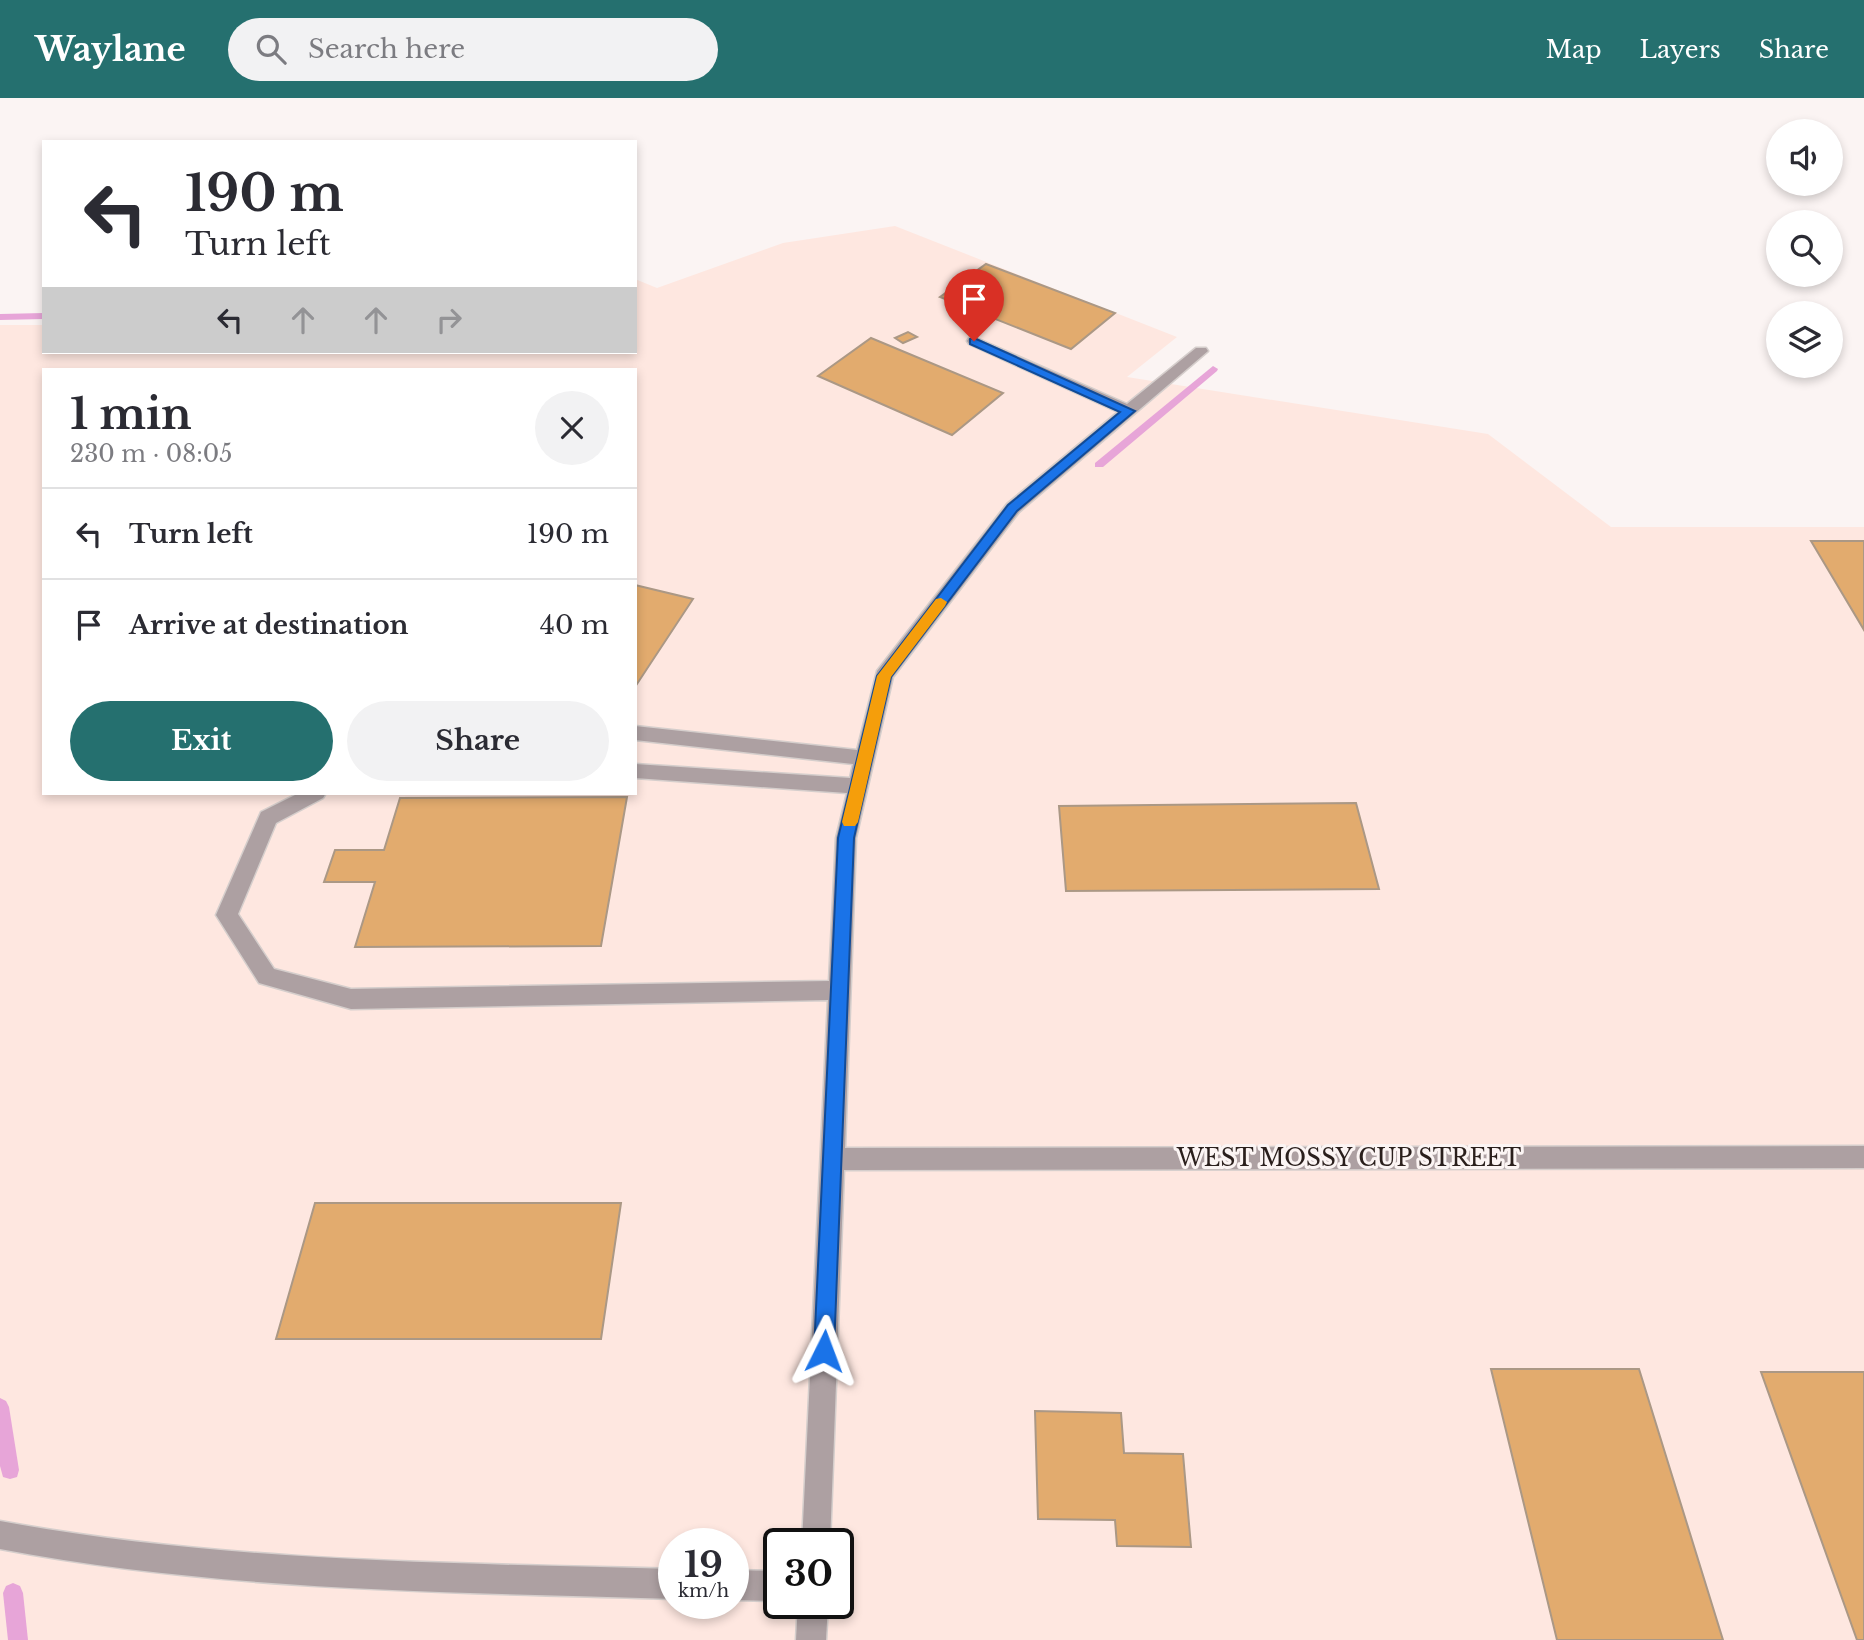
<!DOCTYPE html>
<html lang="en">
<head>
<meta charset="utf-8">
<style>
	:root { --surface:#fff; --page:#f2f2f3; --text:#2b2b33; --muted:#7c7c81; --line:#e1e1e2; --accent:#25706f }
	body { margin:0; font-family:"Libre Baskerville",serif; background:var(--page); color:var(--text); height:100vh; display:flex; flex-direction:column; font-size:26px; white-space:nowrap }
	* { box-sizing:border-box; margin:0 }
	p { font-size:23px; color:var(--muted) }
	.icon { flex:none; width:38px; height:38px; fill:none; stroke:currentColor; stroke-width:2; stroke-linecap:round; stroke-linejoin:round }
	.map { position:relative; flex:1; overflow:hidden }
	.side { position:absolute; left:42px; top:270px; width:595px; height:427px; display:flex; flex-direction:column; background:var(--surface); border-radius:0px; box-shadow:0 4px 10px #0003 }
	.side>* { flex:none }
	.guide { position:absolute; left:42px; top:42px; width:595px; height:214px; border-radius:0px; box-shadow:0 4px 10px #0003; background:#fff; color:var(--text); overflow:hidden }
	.controls { position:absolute; left:1766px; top:21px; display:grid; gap:14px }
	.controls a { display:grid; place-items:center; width:77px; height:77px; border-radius:50%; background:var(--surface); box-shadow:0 4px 10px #0003; font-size:35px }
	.speed { position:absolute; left:658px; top:1430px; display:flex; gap:14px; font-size:35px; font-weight:700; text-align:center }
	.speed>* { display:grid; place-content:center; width:91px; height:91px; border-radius:50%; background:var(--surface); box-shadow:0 4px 10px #0003; line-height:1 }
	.speed small { font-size:18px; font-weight:400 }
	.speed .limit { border:4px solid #111; border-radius:10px; background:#fff; color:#111 }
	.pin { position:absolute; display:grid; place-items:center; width:60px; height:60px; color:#fff; margin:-72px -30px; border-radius:50% 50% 50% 0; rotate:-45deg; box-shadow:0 0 7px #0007 }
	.pin .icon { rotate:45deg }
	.me { position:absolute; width:77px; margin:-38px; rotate:3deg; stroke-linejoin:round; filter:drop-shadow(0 0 5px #0008) }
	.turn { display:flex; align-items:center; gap:24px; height:147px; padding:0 28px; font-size:32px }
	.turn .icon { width:91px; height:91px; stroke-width:2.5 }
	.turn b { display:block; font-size:49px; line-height:60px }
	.lanes { display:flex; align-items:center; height:66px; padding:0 28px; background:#0003; justify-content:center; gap:35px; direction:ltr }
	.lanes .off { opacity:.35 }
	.round { display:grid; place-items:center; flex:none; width:74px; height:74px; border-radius:37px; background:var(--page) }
	.overview { display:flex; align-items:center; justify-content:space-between; height:119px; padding:0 28px }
	h1 { font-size:42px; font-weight:700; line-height:52px }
	.button { display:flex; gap:14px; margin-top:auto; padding:14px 28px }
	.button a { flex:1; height:80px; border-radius:42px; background:var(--accent); color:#fff; font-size:28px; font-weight:700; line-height:80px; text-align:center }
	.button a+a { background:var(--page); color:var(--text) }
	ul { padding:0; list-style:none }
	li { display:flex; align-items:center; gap:21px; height:91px; padding:0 28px; border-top:2px solid var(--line) }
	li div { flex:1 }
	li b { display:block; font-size:26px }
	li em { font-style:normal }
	header { display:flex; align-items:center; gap:42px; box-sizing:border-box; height:98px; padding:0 35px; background:var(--accent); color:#fff }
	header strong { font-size:33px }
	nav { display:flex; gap:38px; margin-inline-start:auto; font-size:24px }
	.search { width:490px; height:63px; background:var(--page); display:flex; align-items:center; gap:18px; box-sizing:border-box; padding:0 24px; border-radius:38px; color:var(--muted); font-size:26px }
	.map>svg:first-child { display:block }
	.built { fill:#fee7e0; fill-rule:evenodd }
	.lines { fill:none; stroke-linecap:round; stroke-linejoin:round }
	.stream { fill:#e7a5d8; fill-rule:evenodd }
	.building { fill:#e2ab6e; stroke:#ab9885; stroke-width:2 }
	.minor-casing { stroke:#d5cecc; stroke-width:3 }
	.minor { fill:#ada0a2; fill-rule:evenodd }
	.route { fill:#1a73e8; stroke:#114b97; stroke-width:2 }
	.slow { fill:#f59e0b }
	.labels { text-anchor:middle; stroke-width:6; stroke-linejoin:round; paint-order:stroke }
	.street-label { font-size:23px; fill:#2a1f1c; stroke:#fbf4f3 }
</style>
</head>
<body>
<header>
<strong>Waylane</strong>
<div class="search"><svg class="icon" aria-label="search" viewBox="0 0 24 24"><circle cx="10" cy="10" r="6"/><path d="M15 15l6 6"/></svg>Search here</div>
<nav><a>Map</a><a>Layers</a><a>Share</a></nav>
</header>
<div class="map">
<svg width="1864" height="1542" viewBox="0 0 1864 1542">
	<rect width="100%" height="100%" fill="#fbf4f3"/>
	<path class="built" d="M895,128L1177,239L1127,279L1488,336L1611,429H1864V1542H0V227H44V254H635V181L657,190L783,145ZM44,271H635V695H44ZM674,1446H733V1505H674ZM779,1446H838V1505H779Z"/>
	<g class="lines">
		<g class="stream">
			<polygon points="44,215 44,221 0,222 0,216"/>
			<polygon points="1213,268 1218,271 1217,273 1103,369 1095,369 1095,365"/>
			<polygon points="0,1300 6,1303 9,1309 19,1372 17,1379 10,1381 3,1379 0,1368"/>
			<polygon points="13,1485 20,1488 23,1495 28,1542 8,1542 3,1495 6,1488"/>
		</g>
	</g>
	<g class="building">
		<polygon points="986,166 1115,215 1071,251 940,199"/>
		<polygon points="908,234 917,239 903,245 895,240"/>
		<polygon points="871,240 1003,295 952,337 818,278"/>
		<polygon points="1811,443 1864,443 1864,532"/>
		<polygon points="635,487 693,501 635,589"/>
		<polygon points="627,699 601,848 355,849 375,784 324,784 335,752 384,752 400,700"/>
		<polygon points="1356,705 1379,791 1066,793 1059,708"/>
		<polygon points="315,1105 621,1105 601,1241 276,1241"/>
		<polygon points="1491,1271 1639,1271 1723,1542 1557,1542"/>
		<polygon points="1761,1274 1864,1274 1864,1542 1857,1542"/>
		<polygon points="1035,1313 1121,1315 1124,1355 1183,1356 1191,1449 1117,1448 1115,1422 1038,1421"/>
	</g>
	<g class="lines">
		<g class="minor-casing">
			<g id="minor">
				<polygon points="974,239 1127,306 1196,250 1206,250 1208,253 1019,414 893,579 856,740 845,1050 1864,1048 1864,1070 844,1072 830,1446 802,1446 828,902 351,911 259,885 216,817 261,714 299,695 326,695 323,700 276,725 238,816 274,871 351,891 829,883 836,740 847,695 635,680 635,666 850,680 853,666 635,642 635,628 857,652 877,573 1007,406 1118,314 969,246 967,243 969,240"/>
				<path d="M0,1423C221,1464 449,1465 674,1471V1501C449,1494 221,1493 0,1451Z"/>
				<polygon points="733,1472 779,1473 779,1503 733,1502"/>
				<polygon points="798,1505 828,1505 826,1542 796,1542"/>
			</g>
		</g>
		<use href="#minor" class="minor"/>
	</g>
	<polygon class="route" points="974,240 1135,313 1017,413 891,579 854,740 834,1253 831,1260 824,1263 817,1260 814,1253 838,740 877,578 1008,407 1120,314 970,246 970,241"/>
	<polygon class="slow" points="941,500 947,504 945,508 891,579 858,724 855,728 844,728 842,724 877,578 936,501"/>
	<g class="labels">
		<g class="street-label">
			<text x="1349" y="1068">WEST MOSSY CUP STREET</text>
		</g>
	</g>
</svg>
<div class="controls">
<a><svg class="icon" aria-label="sound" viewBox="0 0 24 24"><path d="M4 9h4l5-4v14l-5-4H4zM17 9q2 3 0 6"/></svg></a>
<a><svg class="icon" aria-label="search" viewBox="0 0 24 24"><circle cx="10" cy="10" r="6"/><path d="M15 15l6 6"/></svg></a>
<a><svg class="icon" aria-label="layers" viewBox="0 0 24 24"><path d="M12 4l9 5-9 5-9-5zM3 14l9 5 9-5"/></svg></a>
</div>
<div class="speed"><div>19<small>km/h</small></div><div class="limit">30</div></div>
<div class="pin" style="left:974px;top:243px;background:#d93025"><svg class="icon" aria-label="arrive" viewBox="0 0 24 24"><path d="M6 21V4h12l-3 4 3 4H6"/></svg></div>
<svg class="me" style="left:824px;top:1253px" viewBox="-20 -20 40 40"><path d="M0-17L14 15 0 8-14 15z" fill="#1a73e8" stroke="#fff" stroke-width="4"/></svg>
<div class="guide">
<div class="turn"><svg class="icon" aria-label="left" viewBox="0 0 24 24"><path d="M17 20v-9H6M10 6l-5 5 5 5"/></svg><div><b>190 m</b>Turn left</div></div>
<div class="lanes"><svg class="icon" aria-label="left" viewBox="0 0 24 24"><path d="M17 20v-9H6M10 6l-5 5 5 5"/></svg><svg class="icon off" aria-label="ahead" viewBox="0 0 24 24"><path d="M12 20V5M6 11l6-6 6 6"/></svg><svg class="icon off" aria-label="ahead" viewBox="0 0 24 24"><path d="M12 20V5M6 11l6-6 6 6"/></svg><svg class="icon off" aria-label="right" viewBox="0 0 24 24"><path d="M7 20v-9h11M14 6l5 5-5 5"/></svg></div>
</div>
<section class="side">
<div class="overview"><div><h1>1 min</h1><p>230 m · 08:05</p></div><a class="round"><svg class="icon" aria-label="close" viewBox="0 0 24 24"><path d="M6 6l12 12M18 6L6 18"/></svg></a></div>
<ul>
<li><svg class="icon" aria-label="left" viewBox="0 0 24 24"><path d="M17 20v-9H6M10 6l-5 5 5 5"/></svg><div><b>Turn left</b></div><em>190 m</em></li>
<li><svg class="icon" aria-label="arrive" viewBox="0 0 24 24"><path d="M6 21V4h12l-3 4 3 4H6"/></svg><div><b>Arrive at destination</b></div><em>40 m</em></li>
</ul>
<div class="button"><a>Exit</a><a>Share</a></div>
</section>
</div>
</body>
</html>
